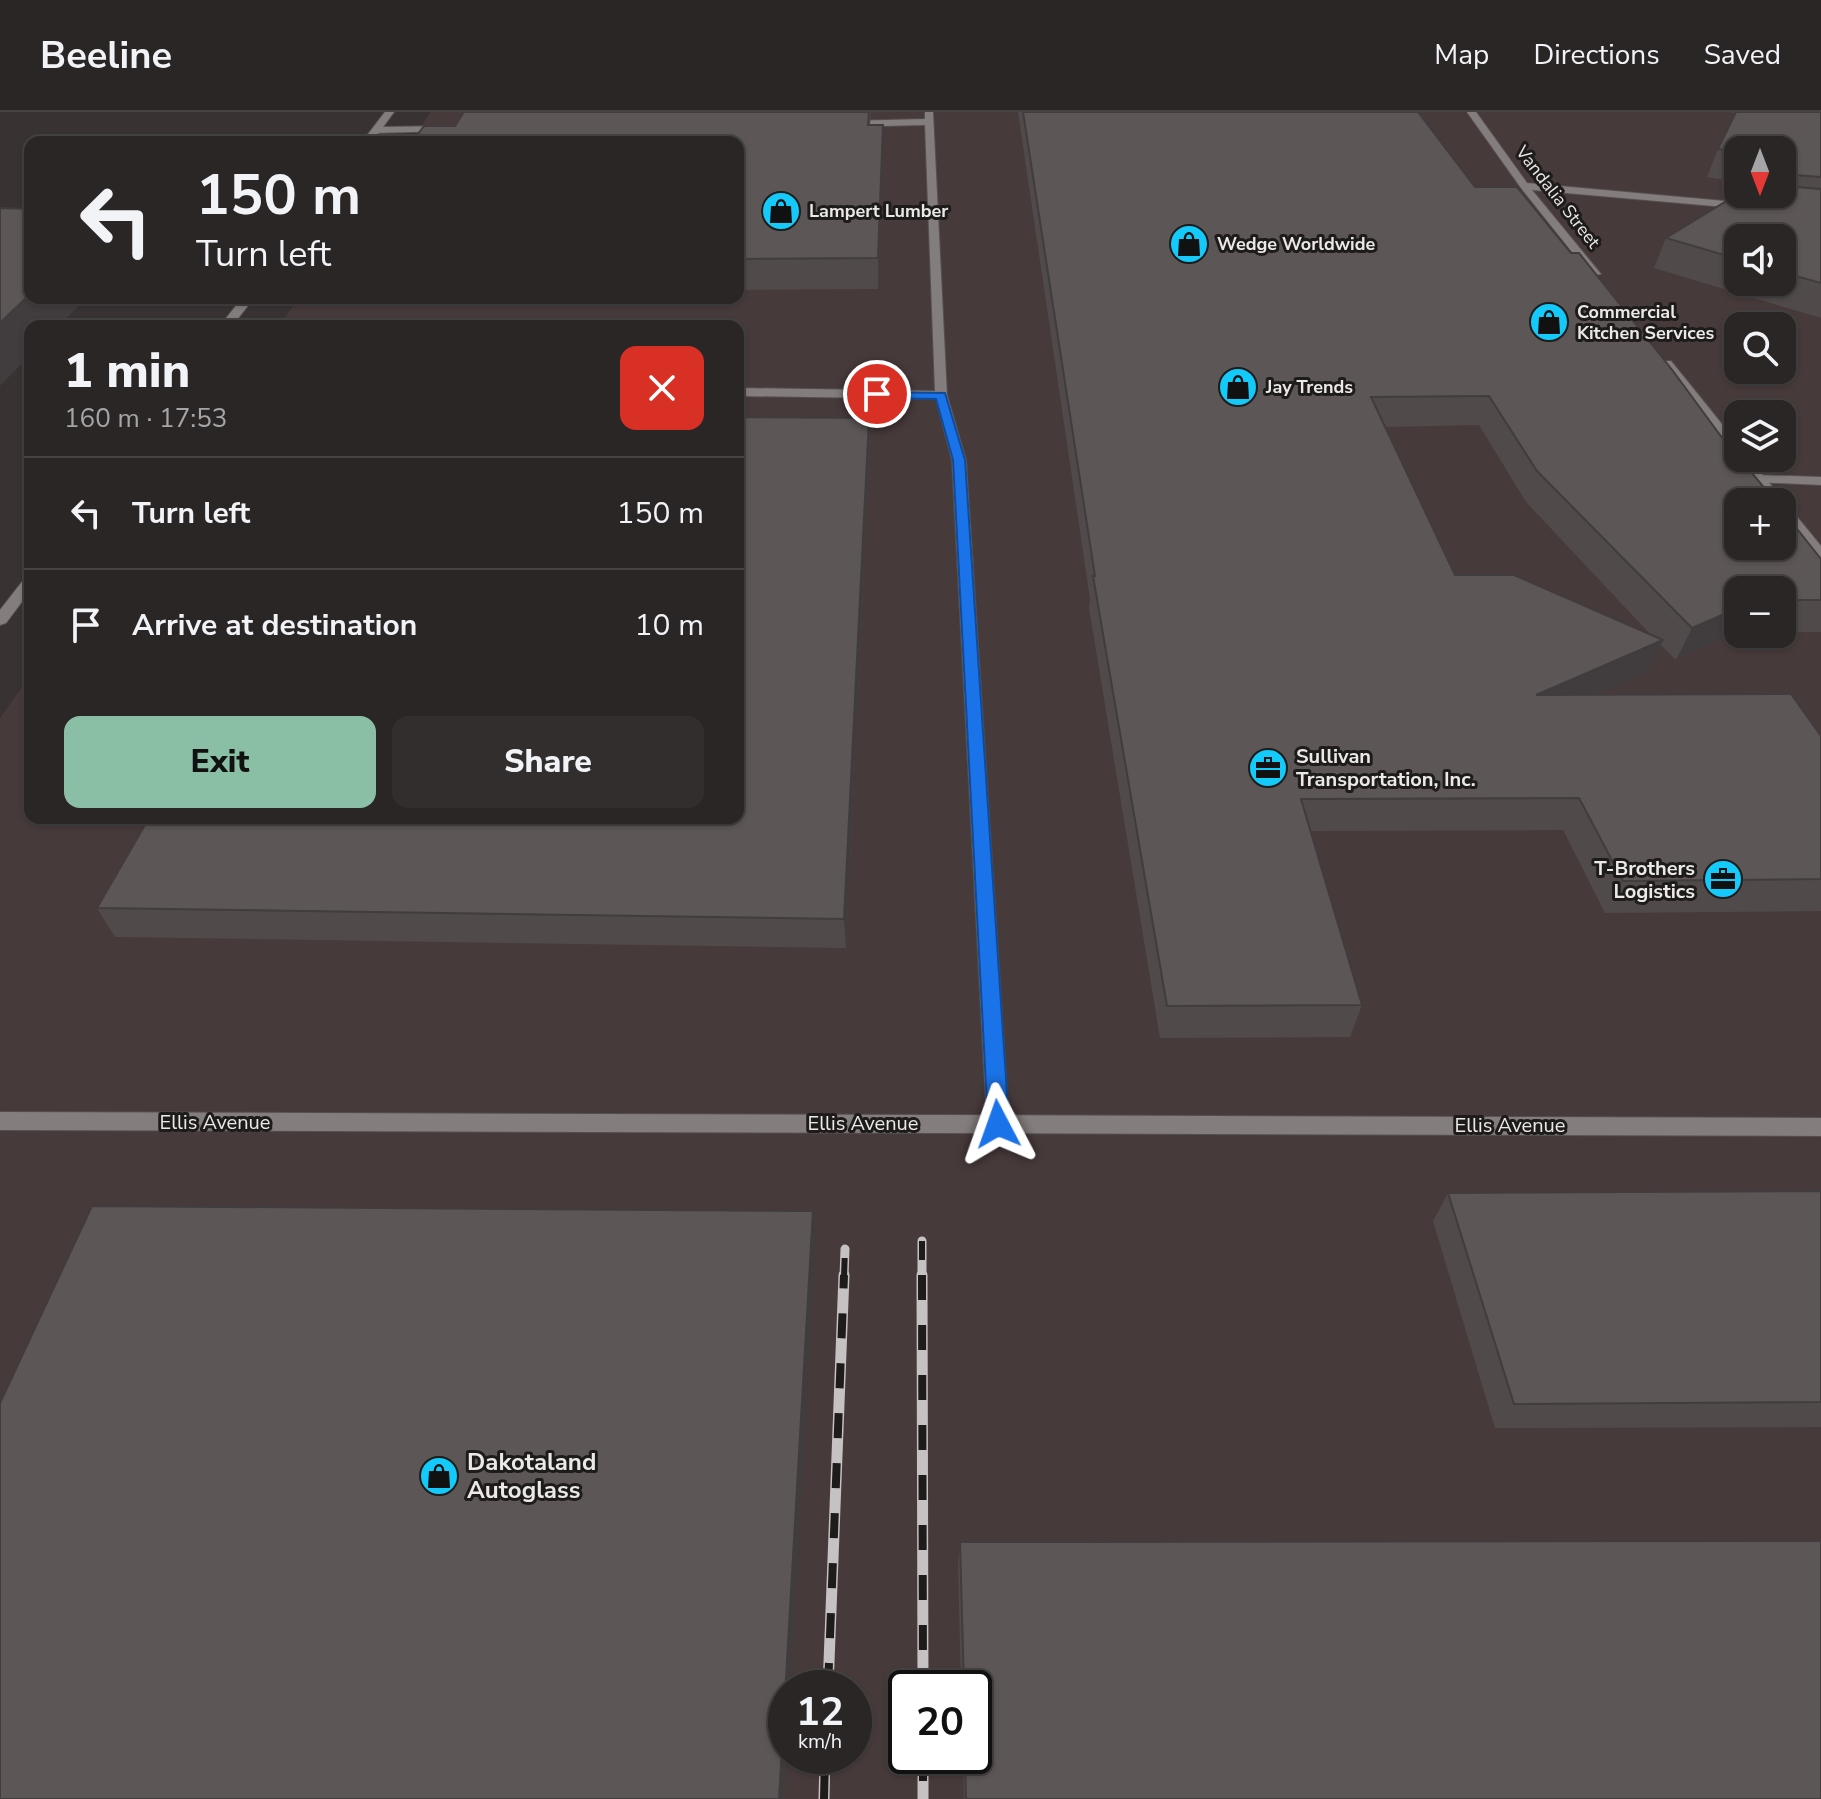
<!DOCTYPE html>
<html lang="en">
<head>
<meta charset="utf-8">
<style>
	:root { --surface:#2a2626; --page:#322e2e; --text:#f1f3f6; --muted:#a5a5a7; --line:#464343; --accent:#8abfa5 }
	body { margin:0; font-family:"Nunito Sans",sans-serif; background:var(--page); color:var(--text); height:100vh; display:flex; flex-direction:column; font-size:30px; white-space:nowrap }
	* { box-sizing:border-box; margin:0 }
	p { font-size:26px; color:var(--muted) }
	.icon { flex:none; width:44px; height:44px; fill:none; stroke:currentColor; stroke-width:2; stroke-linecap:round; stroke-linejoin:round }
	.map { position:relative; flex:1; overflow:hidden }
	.sheet { position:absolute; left:24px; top:208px; width:720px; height:504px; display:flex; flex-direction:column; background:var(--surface); border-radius:16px; box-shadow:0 2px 6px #0004,0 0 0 2px var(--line) }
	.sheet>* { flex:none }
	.top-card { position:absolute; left:24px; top:24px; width:720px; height:168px; border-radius:16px; box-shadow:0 2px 6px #0004,0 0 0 2px var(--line); background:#2a2626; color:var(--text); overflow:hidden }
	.needle { width:52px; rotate:180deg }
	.tools { position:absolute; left:1724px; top:24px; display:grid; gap:16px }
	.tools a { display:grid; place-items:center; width:72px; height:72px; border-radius:16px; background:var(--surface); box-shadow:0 2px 6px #0004,0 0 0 2px var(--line); font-size:40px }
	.speed { position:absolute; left:768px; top:1558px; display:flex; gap:16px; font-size:40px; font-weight:700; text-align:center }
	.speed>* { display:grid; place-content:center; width:104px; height:104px; border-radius:50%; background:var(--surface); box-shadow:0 2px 6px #0004,0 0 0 2px var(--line); line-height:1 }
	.speed small { font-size:20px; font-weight:400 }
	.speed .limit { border:4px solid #111; border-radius:12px; background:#fff; color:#111 }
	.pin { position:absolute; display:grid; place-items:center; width:68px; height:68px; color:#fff; margin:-34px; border:4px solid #fff; border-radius:50%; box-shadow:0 2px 8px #0007 }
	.me { position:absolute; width:88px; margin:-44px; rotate:356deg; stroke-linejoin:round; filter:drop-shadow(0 0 6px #0008) }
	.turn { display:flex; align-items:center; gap:28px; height:168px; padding:0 40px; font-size:36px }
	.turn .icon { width:104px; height:104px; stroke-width:2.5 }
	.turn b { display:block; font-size:56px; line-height:68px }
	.round { display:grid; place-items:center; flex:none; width:84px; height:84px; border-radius:16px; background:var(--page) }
	.head { display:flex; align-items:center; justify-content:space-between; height:136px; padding:0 40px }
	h1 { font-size:48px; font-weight:800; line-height:60px }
	.cta { display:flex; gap:16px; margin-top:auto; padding:16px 40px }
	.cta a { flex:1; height:92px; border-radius:16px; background:var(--accent); color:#111; font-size:32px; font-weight:800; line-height:92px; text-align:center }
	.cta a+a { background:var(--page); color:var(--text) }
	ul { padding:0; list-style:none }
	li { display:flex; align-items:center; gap:24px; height:112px; padding:0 40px; border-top:2px solid var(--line) }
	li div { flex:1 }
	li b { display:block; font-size:30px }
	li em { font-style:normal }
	header { display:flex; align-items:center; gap:48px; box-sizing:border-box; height:112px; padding:0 40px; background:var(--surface); border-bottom:2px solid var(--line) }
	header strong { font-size:38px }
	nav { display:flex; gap:44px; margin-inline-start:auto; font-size:28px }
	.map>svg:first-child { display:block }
	.built { fill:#473a3b; fill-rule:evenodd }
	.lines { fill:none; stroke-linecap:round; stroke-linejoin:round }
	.lane-casing { stroke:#555050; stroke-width:2 }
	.secondary-casing { stroke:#555050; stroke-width:2 }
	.lane { fill:#847d7e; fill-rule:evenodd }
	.secondary { fill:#847d7e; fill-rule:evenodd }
	.rail-far1-casing { stroke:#c6c1c2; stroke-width:9 }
	.rail-casing { stroke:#c6c1c2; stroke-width:11 }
	.rail-far1 { stroke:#1e1b1b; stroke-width:6; stroke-dasharray:19; stroke-linecap:butt }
	.rail { stroke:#1e1b1b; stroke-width:8; stroke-dasharray:25; stroke-linecap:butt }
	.wall { fill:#504a4b; fill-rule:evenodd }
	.shaded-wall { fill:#413c3d }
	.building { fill:#5d5657; stroke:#413c3d; stroke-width:2 }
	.route { fill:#1a73e8; stroke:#114b97; stroke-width:2 }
	.labels { text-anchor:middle; stroke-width:6; stroke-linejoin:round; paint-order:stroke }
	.far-street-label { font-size:18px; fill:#ece8e8; stroke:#1e1b1b }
	.far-poi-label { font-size:18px; font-weight:bold; fill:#ece8e8; stroke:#1e1b1b; text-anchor:start }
	.poi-label { font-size:20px; font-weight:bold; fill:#ece8e8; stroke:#1e1b1b; text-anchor:start }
	.street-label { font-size:20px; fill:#ece8e8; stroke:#1e1b1b }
	.near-poi-label { font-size:24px; font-weight:bold; fill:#ece8e8; stroke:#1e1b1b; text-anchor:start }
</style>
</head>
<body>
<header>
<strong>Beeline</strong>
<nav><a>Map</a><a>Directions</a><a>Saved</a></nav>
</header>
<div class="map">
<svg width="1821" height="1687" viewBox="0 0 1821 1687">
	<rect width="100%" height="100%" fill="#383233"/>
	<path class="built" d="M431,0H1821V1687H0V606L30,564V706H738V214H279L299,186H738V30H410ZM1738,38H1782V82H1738ZM1738,126H1782V170H1738ZM1738,214H1782V258H1738ZM1738,302H1782V346H1738ZM1738,390H1782V434H1738ZM1738,478H1782V522H1738ZM786,1576H854V1644H786ZM906,1576H974V1644H906Z"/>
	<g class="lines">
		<g class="lane-casing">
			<g id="lane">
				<polygon points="925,0 933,0 947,283 966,348 1009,1012 1006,1018 998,1021 990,1018 987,1012 952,348 936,287 738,284 738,276 935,279 925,13 845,15 840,12 845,9 925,7"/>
				<polygon points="449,14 452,19 377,21 372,18 377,15"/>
				<polygon points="1760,363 1821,365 1821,373 1755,370 1753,367"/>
			</g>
		</g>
		<g class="secondary-casing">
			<g id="secondary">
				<polygon points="385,0 394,0 372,30 362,30"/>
				<polygon points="1467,0 1476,0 1527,71 1747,91 1752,94 1747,97 1532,78 1601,162 1591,164 1521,76"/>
				<polygon points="242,186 254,186 232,214 220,214"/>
				<polygon points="1663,249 1671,249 1738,332 1738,346 1749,346 1821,434 1821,448 1816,447 1782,404 1782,390 1771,390 1663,255"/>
				<polygon points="30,464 30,479 6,511 0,513 0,498 25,466"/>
				<polygon points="0,1000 1821,1006 1821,1024 0,1018"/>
			</g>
		</g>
		<use href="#lane" class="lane"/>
		<use href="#secondary" class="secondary"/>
		<g class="rail-far1-casing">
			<g id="rail-far1">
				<polyline points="922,1129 922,1165"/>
				<polyline points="844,1165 845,1137"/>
			</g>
		</g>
		<g class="rail-casing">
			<g id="rail">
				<polyline points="922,1163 923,1576"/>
				<polyline points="828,1576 844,1163"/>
				<polyline points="923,1644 923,1687"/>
				<polyline points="824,1687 825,1644"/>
			</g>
		</g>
		<use href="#rail-far1" class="rail-far1"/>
		<use href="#rail" class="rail"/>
	</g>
	<g class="wall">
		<polygon points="464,0 871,0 870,13 883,41 878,177 738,178 738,30 455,14"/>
		<path d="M1018,0H1418L1475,75L1748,361L1821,447V520H1782V478H1738L1676,548L1661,533L1648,560L1596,583L1821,624V799L1605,801L1563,718L1311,719L1362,893L1350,925L1160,926L1089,496L1090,487ZM1479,313L1526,390L1652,524L1455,463L1385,315Z"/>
		<path d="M1729,0H1821V206L1654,156L1666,126L1782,82V38H1738V70L1707,65L1718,37L1736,1ZM1738,126H1782V170H1738Z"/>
		<polygon points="869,306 870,332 846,836 115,825 97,796"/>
		<polygon points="1821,1079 1821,1315 1495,1316 1433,1109 1448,1081"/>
		<polygon points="960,1430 1821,1687 964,1687 963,1644 974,1644 974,1576 961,1576 958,1452"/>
	</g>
	<g class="shaded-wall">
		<polygon points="883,13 883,41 878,177 878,146"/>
		<polygon points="30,182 30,186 86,186 59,214 30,214 30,243 0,274 0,211"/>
		<polygon points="869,306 870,332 846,836 844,807"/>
		<polygon points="1738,496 1738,520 1676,548 1692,516"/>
		<polygon points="1663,528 1648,560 1522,616 1536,583"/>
		<polygon points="813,1099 816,1125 791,1576 786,1576 786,1644 787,1644 785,1687 779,1687"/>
	</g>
	<g class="building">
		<polygon points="464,0 869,0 868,13 883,13 878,146 738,147 738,30 412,30 424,14 455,14"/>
		<polygon points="1023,0 1418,0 1475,75 1517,75 1571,141 1579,141 1673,259 1748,361 1752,361 1776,390 1738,390 1738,434 1782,434 1782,398 1821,447 1821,488 1782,488 1782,478 1738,478 1738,496 1692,516 1537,359 1489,284 1371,285 1455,463 1514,463 1663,528 1536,583 1791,582 1821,624 1821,767 1623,769 1579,686 1301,687 1362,893 1167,894 1093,464 1095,464"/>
		<polygon points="1736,0 1821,0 1821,65 1782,62 1782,55 1792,49 1782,47 1782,38 1738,38 1738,40 1718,37"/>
		<polygon points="1782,74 1821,77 1821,171 1782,160 1782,126 1738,126 1738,147 1666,126 1738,82 1782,82"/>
		<polygon points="0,96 30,97 30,182 0,211"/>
		<polygon points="738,305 869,306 844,807 97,796 149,706 738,706"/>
		<polygon points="1821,1079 1821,1290 1514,1292 1448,1081"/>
		<polygon points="92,1094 813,1099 779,1687 0,1687 0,1291"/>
		<polygon points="1821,1429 1821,1687 966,1687 965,1644 974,1644 974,1576 964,1576 960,1430"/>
	</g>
	<polygon class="route" points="873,280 945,281 965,348 1009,1012 1006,1017 998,1020 991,1017 988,1012 953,348 936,287 877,286 871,282"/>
	<defs>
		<g id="shop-disc" transform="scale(2)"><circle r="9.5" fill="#13cafb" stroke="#1e1b1b"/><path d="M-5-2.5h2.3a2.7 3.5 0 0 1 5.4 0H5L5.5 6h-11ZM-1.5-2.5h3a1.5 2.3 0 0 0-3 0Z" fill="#111"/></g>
		<g id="office-disc" transform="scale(2)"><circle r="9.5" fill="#13cafb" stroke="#1e1b1b"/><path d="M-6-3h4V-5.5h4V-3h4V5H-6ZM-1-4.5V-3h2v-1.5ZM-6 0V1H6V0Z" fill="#111"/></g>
	</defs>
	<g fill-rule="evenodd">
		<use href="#shop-disc" x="781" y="99"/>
		<use href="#shop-disc" x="1189" y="132"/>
		<use href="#shop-disc" x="1549" y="210"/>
		<use href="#shop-disc" x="1238" y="275"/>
		<use href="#office-disc" x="1268" y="656"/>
		<use href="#office-disc" x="1723" y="767"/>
		<use href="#shop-disc" x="439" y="1364"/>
	</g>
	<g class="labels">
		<g class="far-street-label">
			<text transform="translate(1558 85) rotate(52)" y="6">Vandalia Street</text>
		</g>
		<g class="far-poi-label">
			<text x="809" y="105">Lampert Lumber</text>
			<text x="1217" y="138">Wedge Worldwide</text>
			<text x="1577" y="206">Commercial<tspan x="1577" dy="21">Kitchen Services</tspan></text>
			<text x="1266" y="281">Jay Trends</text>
		</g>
		<g class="poi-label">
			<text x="1296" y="651">Sullivan<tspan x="1296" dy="23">Transportation, Inc.</tspan></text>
			<text x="1695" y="763" text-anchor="end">T-Brothers<tspan x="1695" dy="23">Logistics</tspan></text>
		</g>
		<g class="street-label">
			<text x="215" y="1017">Ellis Avenue</text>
			<text x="863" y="1018">Ellis Avenue</text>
			<text x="1510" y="1020">Ellis Avenue</text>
		</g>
		<g class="near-poi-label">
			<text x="467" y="1358">Dakotaland<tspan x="467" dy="28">Autoglass</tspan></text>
		</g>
	</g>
</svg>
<div class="tools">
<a><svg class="needle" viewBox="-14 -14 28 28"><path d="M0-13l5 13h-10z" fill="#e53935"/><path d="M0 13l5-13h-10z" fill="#a5a5a7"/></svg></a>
<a><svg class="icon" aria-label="sound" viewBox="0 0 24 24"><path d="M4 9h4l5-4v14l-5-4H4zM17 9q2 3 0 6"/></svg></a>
<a><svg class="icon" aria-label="search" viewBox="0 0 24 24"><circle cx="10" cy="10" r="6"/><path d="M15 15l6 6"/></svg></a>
<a><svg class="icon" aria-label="layers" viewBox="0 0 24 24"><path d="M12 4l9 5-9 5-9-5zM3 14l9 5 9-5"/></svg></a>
<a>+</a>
<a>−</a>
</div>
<div class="speed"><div>12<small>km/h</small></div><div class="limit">20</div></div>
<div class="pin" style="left:877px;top:282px;background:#d93025"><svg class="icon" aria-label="arrive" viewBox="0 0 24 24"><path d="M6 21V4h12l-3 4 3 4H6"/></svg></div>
<svg class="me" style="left:998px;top:1012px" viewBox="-20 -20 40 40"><path d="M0-17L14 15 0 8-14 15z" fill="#1a73e8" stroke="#fff" stroke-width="4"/></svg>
<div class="top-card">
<div class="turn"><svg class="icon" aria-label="left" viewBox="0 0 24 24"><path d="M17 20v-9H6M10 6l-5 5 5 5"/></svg><div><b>150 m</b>Turn left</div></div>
</div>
<section class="sheet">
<div class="head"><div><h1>1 min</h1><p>160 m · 17:53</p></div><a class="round" style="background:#d93025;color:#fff"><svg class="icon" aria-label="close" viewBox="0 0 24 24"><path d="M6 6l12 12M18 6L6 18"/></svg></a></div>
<ul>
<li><svg class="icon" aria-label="left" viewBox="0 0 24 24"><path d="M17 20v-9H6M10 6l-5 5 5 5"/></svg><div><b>Turn left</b></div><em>150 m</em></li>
<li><svg class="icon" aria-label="arrive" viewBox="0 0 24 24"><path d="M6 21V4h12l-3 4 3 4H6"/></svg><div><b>Arrive at destination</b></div><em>10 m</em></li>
</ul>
<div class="cta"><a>Exit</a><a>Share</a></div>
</section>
</div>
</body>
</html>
